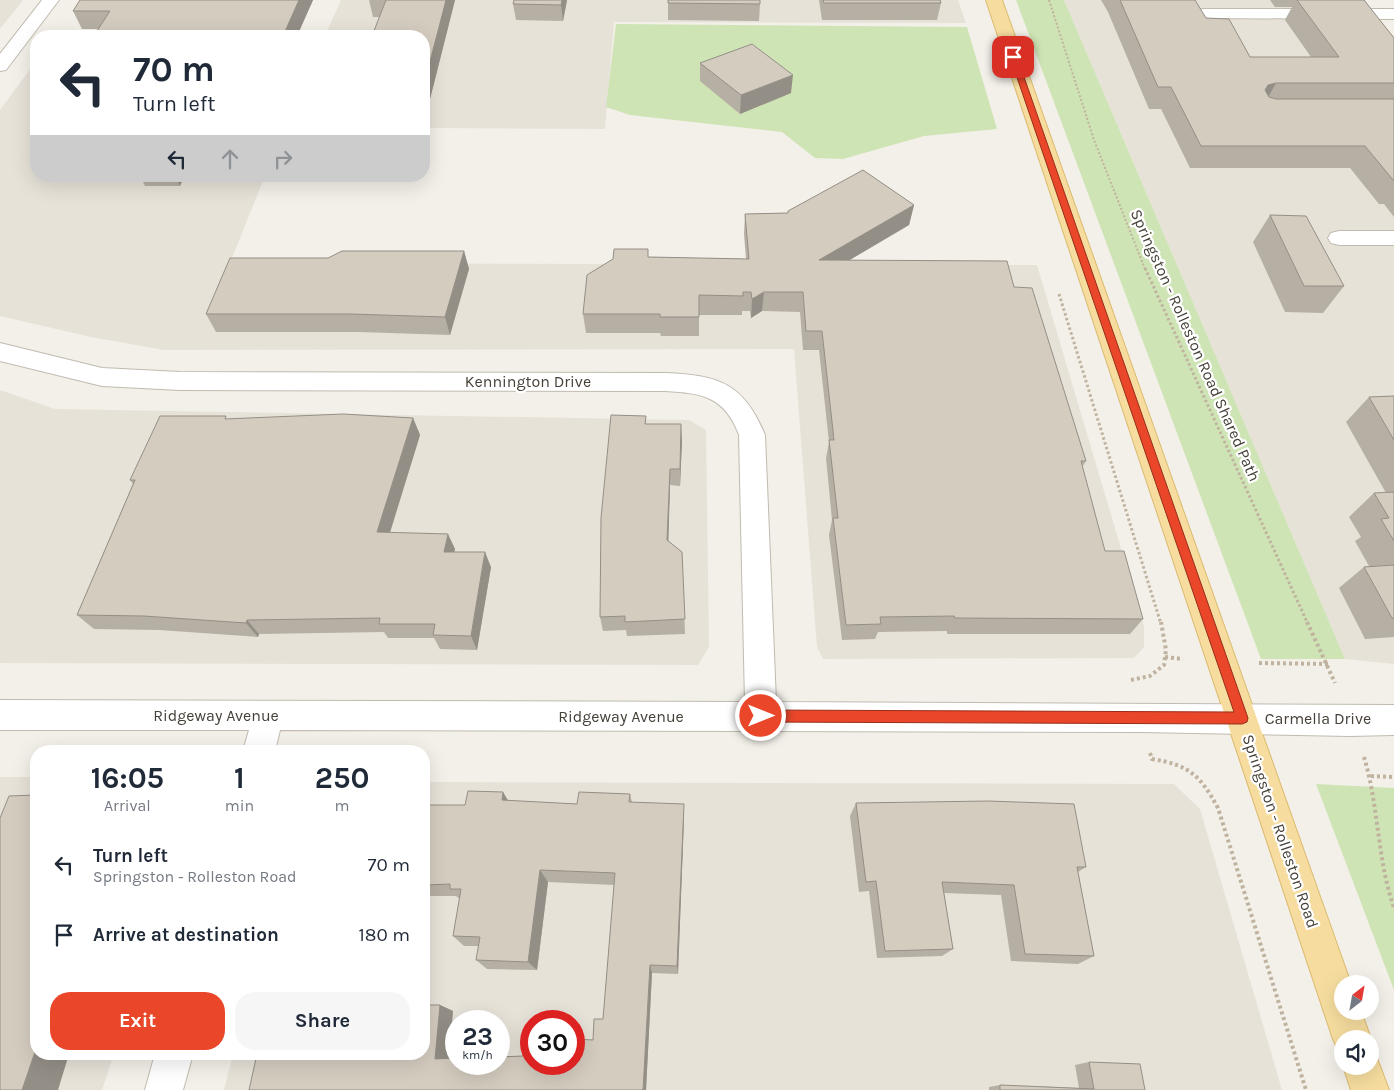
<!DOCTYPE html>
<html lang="en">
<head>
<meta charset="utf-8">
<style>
	:root { --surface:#fff; --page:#f6f6f7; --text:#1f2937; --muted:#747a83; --accent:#e9462a }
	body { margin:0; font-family:Karla,sans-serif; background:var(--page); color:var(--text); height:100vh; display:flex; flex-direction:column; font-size:19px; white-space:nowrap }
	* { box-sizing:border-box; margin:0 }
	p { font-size:16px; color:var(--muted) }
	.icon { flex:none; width:28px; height:28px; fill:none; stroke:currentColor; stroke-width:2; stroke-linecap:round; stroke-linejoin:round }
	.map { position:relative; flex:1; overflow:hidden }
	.side { position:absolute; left:30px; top:745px; width:400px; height:315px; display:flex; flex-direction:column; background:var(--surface); border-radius:20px; box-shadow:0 5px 20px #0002 }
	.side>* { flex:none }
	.top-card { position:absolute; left:30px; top:30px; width:400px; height:152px; border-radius:20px; box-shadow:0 5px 20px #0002; background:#fff; color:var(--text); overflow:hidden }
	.needle { width:32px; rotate:31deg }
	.fabs { position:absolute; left:1334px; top:975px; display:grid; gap:10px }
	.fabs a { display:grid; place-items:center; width:45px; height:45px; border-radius:50%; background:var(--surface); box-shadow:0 5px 20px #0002; font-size:25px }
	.speed { position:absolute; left:445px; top:1010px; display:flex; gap:10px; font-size:25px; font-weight:700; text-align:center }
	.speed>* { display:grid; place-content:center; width:65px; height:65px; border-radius:50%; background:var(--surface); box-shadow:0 5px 20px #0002; line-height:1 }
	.speed small { font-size:12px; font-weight:400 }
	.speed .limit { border:8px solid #d22; background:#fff; color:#111 }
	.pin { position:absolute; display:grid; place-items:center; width:42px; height:42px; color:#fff; margin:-21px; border-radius:10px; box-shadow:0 2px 8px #0006 }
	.me { position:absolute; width:55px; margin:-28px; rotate:90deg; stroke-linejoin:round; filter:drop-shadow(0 0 4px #0008) }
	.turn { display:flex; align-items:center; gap:18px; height:105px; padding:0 20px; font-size:22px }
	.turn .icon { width:65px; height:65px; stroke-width:2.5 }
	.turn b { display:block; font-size:35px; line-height:42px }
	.lanes { display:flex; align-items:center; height:48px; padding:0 20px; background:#0003; justify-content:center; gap:25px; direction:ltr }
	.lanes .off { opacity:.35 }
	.eta { display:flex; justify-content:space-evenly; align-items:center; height:85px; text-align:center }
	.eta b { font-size:30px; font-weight:700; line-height:35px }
	.button { display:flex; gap:10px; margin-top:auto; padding:10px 20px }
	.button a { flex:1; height:58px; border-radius:20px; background:var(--accent); color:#fff; font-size:20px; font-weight:700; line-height:58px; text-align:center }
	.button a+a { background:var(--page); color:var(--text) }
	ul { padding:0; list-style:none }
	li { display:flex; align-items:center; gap:15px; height:70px; padding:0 20px }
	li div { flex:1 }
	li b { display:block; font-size:19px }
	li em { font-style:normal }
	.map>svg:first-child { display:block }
	.residential { fill:#e7e2d8; fill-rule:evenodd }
	.green { fill:#cfe4b5 }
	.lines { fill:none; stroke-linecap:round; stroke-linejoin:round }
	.minor-casing { stroke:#c1bbaf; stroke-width:2 }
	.major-casing { stroke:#dbba70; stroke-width:2 }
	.path-far2 { stroke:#bfb39f; stroke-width:2; stroke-dasharray:2 2; stroke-linecap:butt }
	.path-far1 { stroke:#bfb39f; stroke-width:3; stroke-dasharray:2.5 2.5; stroke-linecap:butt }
	.path { stroke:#bfb39f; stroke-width:4; stroke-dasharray:3 3; stroke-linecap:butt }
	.minor { fill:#fff; fill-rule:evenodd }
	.major { fill:#f6dd9f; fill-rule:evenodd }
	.wall { fill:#b6afa4 }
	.shaded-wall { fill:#948f86 }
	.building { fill:#d4ccbf; stroke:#948f86 }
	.route { fill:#e9462a; stroke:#972e1b }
	.labels { text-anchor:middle; stroke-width:4.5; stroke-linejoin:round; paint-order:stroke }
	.street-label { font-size:16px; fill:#464138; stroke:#fff }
</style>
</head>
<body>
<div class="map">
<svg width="1394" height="1090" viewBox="0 0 1394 1090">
	<rect width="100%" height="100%" fill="#f3f0e9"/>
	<g class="residential">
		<polygon points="0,0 23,0 0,29"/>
		<polygon points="341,0 958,0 966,23 614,22 605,129 424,128 424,36 325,36"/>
		<polygon points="1064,0 1354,0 1394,50 1394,664 1345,659"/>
		<polygon points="36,61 36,176 265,176 230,263 1037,265 1144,626 1144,647 1134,658 823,659 817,647 794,349 164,350 91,337 0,316 0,110"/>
		<polygon points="0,390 55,409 689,420 706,430 709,647 698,665 0,663"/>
		<polygon points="0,777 36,777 36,1054 114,1054 102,1090 0,1090"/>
		<path d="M424,782L1174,784L1200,809L1282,1090H224L233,1054H424ZM456,1021H499V1064H456ZM531,1021H574V1064H531Z"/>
	</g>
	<g class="green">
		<polygon points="1016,0 1064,0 1345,659 1261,659"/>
		<polygon points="616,24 967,27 997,129 924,136 843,159 815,158 782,132 630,115 606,107"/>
		<polygon points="1316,784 1394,788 1394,990"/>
	</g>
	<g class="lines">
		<g class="minor-casing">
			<g id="minor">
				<polygon points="42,0 59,0 6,70 0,71 0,54"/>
				<polygon points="1204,9 1394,9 1394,19 1198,18 1196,14 1198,10"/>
				<polygon points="1339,231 1394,231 1394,245 1339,245 1331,243 1328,238 1331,233"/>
				<path d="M0,343L102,368L180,372L665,373C718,375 744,383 765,435L776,702L1394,705V735L1350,736L1141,732L280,730L275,751H243L249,730H0V700L745,702L739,435C725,397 703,393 665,391L180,390L102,386L0,361Z"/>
				<polygon points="155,1054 193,1054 183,1090 145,1090"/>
			</g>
		</g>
		<g class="major-casing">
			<g id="major">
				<polygon points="986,0 1002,0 1351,984 1342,984 1342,1011 1361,1011 1371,1039 1370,1041 1370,1039 1342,1039 1342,1054 1339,1052 1333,1039"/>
				<polygon points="1370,1050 1375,1053 1389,1090 1351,1090 1343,1066 1370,1066"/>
			</g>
		</g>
		<polyline class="path-far2" points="1049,0 1094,140 1145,269"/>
		<g class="path-far1">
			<polyline points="1145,268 1308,624"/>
			<polyline points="1059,294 1161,624"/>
		</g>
		<g class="path">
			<polyline points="1307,622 1335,683"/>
			<polyline points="1165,657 1183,659"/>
			<polyline points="1259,663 1328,664"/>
			<polyline points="1131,680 1150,676 1164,665 1166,650 1161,622"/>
			<path d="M1150,753L1152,759C1189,765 1200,775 1218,808L1306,1090"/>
			<path d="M1364,757C1379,807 1377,859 1394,908"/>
			<polyline points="1371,776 1394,777"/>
		</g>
		<use href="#minor" class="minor"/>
		<use href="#major" class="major"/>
	</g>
	<g class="wall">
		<polygon points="80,0 313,0 297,36 96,36 95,34 99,29 82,29 73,11"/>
		<polygon points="369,0 455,0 430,99 424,99 424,36 379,17 373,17"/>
		<polygon points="514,0 567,0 563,21 516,20 513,4"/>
		<polygon points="668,0 760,4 759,21 668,20"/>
		<polygon points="819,0 940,0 941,3 937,20 822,20"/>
		<polygon points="1101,0 1195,0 1206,18 1250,57 1311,57 1285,20 1292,7 1275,7 1270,0 1364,0 1394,38 1394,217 1384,204 1379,204 1350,168 1190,168 1161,109 1149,109 1108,12"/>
		<polygon points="700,63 791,93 740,114 700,81"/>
		<polygon points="140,176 184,176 180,186 145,186"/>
		<polygon points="914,205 909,225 849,260 1014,287 1086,461 1082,467 1105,551 1143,619 1130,634 947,634 947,631 878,632 875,639 842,640 829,535 832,520 826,458 829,442 819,350 803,350 800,312 762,311 751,318 750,311 742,311 742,315 699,315 699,336 661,336 660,333 586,333 583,314 648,249 648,257 746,259 744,234 745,214 788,213"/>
		<polygon points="1270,215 1344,286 1323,313 1285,312 1253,242"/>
		<polygon points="464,251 469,269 450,335 359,332 216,332 206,314 328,258"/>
		<polygon points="1394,396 1394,637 1365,639 1339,588 1364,567 1369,566 1355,541 1361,537 1349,517 1374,493 1386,493 1346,422 1369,397"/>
		<polygon points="646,416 646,424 682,441 680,486 670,485 668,541 682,552 685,634 627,636 626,630 603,631 600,617"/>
		<polygon points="413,418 420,435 390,533 455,549 454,552 491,567 477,650 440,649 434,638 388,638 384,632 259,634 258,637 159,630 94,629 77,615 133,484 130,480 227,419"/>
		<polygon points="630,794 632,802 684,818 678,974 652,973 646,1090 249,1090 440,1005 453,1011 449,1059 523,1056 593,1040 603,1019 614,885 548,882 537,970 487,969 476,960 479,946 464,946 453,936 460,899 456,896 424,896 424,805 465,805 508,801 577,804"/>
		<polygon points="856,803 1086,867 1078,872 1094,956 1078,964 1011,961 1001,895 944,893 953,949 942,956 877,958 869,891 859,892 850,816"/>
		<polygon points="1089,1062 1145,1090 989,1090 989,1087 1000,1085 1079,1088 1075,1065"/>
	</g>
	<g class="shaded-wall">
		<polygon points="299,0 313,0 297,36 283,36"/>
		<polygon points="446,0 455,0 430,99 425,81"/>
		<polygon points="562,0 567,0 563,21 561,5"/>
		<polygon points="793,75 791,93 740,114 741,95"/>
		<polygon points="1276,83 1264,105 1253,112 1268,85"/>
		<polygon points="175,176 184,176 180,186"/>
		<polygon points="914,205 909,225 816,280 819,260"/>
		<polygon points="464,251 469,269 450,335 445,317"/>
		<polygon points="764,292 762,311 751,318 752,299"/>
		<polygon points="413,418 420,435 385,548 377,532"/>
		<polygon points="681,424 682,441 680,486 680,469"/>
		<polygon points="670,469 670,485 668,555 667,540"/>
		<polygon points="448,534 455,549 451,567 444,552"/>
		<polygon points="485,552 491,567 477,650 471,636"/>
		<polygon points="247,620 259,634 258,637 246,623"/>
		<polygon points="503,792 512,807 502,800"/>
		<polygon points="684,804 684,818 678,974 677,966"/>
		<polygon points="540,870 548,882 537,970 528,962"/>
		<polygon points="650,965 652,973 646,1090 643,1090"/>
		<polygon points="440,1005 453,1011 448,1063 435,1059"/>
		<polygon points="36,1049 36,1054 69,1054 58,1090 22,1090"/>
	</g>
	<g class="building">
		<polygon points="80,0 299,0 283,36 180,36 180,35 174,35 175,33 95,34 110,11 73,11"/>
		<polygon points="386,0 446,0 425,81 424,81 424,36 372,36"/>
		<polygon points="514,0 562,0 561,5 513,4"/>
		<polygon points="668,0 760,0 760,4 668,3"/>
		<polygon points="823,0 940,0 941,3 824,3"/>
		<polygon points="1120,0 1195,0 1206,18 1229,19 1250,57 1339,57 1297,0 1364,0 1394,38 1394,83 1276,83 1268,85 1265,90 1269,97 1276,99 1394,99 1394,181 1365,146 1201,146 1171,87 1158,87"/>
		<polygon points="752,44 793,75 741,95 700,63"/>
		<polygon points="863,170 914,205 819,260 1007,261 1014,287 1032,288 1086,461 1081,461 1105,551 1124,551 1143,619 955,618 954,616 880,617 881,624 846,625 833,518 838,518 829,440 834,440 822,331 806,331 803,292 764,292 752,299 751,292 743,292 743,296 699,295 699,317 660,317 660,314 583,314 587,275 613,259 614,249 648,249 648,257 749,259 745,214 788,213 788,211"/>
		<polygon points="1270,215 1306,216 1344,286 1304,286"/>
		<polygon points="342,251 464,251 445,317 351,314 206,314 230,258 328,258"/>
		<polygon points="1394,396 1394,440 1369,397"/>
		<polygon points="343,414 413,418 377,532 448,534 444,552 485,552 471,636 433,635 435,624 379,624 380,618 247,620 246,623 144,616 77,615 135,480 130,480 160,416 226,416 225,419"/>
		<polygon points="611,415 646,416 645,424 681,424 680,469 670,469 667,540 682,552 685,619 625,622 625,616 600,617 601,518"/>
		<polygon points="1394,492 1394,541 1381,519 1389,518 1374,493"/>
		<polygon points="1394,565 1394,618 1392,618 1364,567"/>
		<polygon points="468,791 503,792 502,800 577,804 579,792 630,794 629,802 684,804 677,966 650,965 643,1090 249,1090 257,1054 424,1054 424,1005 440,1005 435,1059 456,1058 456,1064 499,1064 499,1057 523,1056 525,1038 531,1038 531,1064 574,1064 574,1039 593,1040 594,1019 603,1019 615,873 540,870 528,962 476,960 480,937 453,936 461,889 450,889 450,884 424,885 424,805 465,805"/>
		<polygon points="36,795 36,1049 22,1090 0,1090 0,818 9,796"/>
		<polygon points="988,801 1074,804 1086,867 1077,867 1094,956 1025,954 1014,885 942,882 953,949 885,951 876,881 866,882 856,803"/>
		<polygon points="1089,1062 1140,1064 1145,1090 1000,1090 1000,1085 1094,1089"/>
	</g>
	<polygon class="route" points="1011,55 1017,57 1248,718 1247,722 1242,724 761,722 757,720 755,716 757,712 761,710 1234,712 1010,57"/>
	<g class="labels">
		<g class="street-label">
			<text transform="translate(1196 345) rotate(66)" y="6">Springston - Rolleston Road Shared Path</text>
			<text x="528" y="387">Kennington Drive</text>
			<text x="216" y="721">Ridgeway Avenue</text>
			<text x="621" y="722">Ridgeway Avenue</text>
			<text x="1318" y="724">Carmella Drive</text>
			<text transform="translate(1281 831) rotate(71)" y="6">Springston - Rolleston Road</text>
		</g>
	</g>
</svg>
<div class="fabs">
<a><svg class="needle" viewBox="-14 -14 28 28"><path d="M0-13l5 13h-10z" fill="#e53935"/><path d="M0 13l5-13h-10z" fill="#747a83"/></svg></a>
<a><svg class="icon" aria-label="sound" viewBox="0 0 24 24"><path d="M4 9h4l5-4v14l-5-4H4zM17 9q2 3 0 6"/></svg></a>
</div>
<div class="speed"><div>23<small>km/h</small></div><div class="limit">30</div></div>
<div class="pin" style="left:1013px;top:57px;background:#d93025"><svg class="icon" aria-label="arrive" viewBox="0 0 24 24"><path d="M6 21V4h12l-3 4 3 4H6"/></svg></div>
<svg class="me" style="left:761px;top:716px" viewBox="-20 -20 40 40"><circle r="17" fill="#e9462a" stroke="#fff" stroke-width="3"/><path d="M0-11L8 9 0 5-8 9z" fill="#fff"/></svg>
<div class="top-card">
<div class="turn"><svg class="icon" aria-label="left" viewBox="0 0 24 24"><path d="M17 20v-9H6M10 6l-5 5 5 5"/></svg><div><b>70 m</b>Turn left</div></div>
<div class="lanes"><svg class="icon" aria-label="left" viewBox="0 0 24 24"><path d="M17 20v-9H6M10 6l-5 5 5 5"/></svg><svg class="icon off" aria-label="ahead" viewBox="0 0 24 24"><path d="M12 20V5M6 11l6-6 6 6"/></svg><svg class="icon off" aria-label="right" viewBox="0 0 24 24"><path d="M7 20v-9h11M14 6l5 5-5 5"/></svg></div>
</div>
<section class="side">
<div class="eta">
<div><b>16:05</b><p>Arrival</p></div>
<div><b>1</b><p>min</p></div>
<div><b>250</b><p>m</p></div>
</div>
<ul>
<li><svg class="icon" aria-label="left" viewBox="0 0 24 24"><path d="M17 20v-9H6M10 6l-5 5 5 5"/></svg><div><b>Turn left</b><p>Springston - Rolleston Road</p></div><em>70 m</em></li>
<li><svg class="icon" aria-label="arrive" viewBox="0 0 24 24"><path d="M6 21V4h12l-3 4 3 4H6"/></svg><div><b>Arrive at destination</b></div><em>180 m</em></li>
</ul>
<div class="button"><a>Exit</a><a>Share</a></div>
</section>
</div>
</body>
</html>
